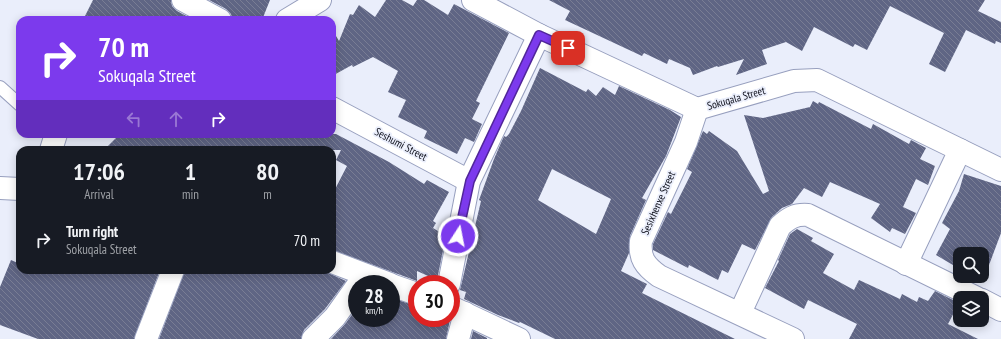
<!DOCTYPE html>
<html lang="en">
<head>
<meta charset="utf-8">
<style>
	:root { --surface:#171b24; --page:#242831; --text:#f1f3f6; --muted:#9ea1a6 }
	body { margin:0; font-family:"PT Sans Narrow",sans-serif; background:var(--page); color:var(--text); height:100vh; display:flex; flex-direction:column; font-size:15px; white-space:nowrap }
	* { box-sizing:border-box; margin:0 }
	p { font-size:13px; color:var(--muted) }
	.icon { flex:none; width:22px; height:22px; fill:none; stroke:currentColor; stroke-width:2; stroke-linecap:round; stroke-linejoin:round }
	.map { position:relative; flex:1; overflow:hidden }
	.drawer { position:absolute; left:16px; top:146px; width:320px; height:128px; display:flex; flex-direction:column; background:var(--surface); border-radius:12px; box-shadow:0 2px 10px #0003 }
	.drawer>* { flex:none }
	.top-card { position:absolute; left:16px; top:16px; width:320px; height:122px; border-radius:12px; box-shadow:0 2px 10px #0003; background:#7c3aed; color:#fff; overflow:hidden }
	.controls { position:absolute; left:953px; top:247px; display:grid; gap:8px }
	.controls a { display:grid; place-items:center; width:36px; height:36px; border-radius:8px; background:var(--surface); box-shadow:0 2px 10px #0003; font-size:20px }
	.speed { position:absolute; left:348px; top:275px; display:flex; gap:8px; font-size:20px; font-weight:700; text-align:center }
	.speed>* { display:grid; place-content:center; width:52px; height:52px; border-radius:50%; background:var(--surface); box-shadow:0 2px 10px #0003; line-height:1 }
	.speed small { font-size:10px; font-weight:400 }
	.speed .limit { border:6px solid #d22; background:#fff; color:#111 }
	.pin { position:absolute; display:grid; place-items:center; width:34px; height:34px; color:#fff; margin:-17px; border-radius:8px; box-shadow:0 2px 6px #0006 }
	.me { position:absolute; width:44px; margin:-22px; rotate:11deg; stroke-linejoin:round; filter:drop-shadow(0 0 3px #0008) }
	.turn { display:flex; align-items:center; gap:14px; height:84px; padding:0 16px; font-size:18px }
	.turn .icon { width:52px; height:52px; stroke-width:2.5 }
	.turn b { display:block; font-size:28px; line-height:34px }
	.lanes { display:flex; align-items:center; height:38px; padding:0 16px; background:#0003; justify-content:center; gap:20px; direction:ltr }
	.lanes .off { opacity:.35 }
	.eta { display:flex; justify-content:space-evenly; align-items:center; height:68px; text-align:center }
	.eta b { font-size:24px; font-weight:800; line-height:28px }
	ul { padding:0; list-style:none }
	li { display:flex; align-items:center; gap:12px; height:52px; padding:0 16px }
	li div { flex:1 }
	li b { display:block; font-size:15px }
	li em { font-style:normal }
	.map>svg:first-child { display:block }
	.building { fill:url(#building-back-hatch); fill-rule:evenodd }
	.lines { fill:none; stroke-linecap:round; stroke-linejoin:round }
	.service-casing { stroke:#979fbe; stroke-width:14 }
	.minor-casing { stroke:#979fbe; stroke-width:24 }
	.service { stroke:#fff; stroke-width:12 }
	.minor { stroke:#fff; stroke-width:22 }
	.route-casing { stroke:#51269a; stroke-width:10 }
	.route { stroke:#7c3aed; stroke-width:7 }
	.labels { text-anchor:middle; stroke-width:3.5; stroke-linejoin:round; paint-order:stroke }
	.street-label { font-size:11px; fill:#0b0d18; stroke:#eaeefb }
</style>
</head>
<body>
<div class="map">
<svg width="1001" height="339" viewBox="0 0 1001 339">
	<defs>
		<pattern id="building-back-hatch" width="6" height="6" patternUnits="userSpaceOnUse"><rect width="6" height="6" fill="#5f6584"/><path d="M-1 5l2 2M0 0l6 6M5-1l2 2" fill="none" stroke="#797d94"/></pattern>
	</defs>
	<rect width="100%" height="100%" fill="#eaeefb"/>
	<g class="building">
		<polygon points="93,0 171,0 172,6 177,11 194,20 83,20"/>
		<polygon points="209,0 270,0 262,20 232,20 231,14 226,9"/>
		<polygon points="386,0 402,0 413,6 417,0 424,0 448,15 454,4 509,33 476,101 480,103 472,119 482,124 474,142 465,138 457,154 424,138 427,131 398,117 406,100 388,92 398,71 373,57 353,67 352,65 332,76 332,29 339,41 350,14 353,15 359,5 375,17"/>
		<polygon points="549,0 985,0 978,11 1001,22 1001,43 996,41 995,44 966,30 945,72 929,64 944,33 890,6 867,50 855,44 853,47 814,27 802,51 786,42 762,50 767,64 736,75 744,59 718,67 717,66 693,75 690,68 669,59 667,64 644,53 642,56 565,20 570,11"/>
		<path d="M540,68L586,92L588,89L596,96L603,87L615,95L619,86L670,110L681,117L666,156L642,198L646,200L630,236L629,253L621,271L647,284L642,293L735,339H555L520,322L519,323L498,315L464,299L466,292L460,290L481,201L479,200L494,159L504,136L506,137L509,134L521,111ZM552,169L611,199L596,234L538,200Z"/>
		<polygon points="813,101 818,104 819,102 871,129 873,124 909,144 911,140 926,148 920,159 935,166 928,185 916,179 903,207 916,213 905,234 892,228 890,232 871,218 880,204 830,182 822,197 804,188 792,204 782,208 772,217 755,250 742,244 728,273 722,270 718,280 689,265 688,268 653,250 653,244 668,212 671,214 692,172 687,169 703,131 707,134 709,131 737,151 763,194 769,191 744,115 763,118 810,107"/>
		<polygon points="120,134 336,134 389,162 424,184 427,180 449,192 433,221 436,223 433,228 446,236 437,280 417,271 417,281 332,250 332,195 347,166 336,160 341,150 104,150"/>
		<polygon points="964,174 1001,186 1001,233 989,265 982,262 982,254 960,254 958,268 936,255 950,229 942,223 959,191"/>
		<polygon points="797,229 813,238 811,241 834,254 823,273 854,290 859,280 900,299 902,294 917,302 919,297 928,301 935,291 959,303 948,324 978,339 849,339 857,324 808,300 804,309 765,288 779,261 778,260 790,234"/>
		<polygon points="11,260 20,264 20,270 160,270 134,339 38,339 0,325 0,287"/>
		<polygon points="185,270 322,270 346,281 325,309 304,330 301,339 159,339"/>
		<polygon points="391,298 417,306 417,318 445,318 450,320 446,339 331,339 345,324 357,308 357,318 391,318"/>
		<polygon points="473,331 487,338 487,339 471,339"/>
	</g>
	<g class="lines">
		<g class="service-casing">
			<polyline id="service" points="0,87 20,105"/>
		</g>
		<g class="minor-casing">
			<g id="minor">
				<polyline points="183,0 220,20"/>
				<polyline points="473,0 539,35 697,109 794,81 817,80 1001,170"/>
				<polyline points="287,20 320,0"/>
				<polyline points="332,108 469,181"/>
				<path d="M697,109L686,142L641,241C639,258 645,266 659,276L793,339"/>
				<polyline points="51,150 56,134"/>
				<polyline points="0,188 20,189"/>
				<polyline points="332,262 390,284"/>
				<polyline points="906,264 960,150"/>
				<polyline points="449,284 469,181 539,35"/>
				<polyline points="391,285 417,294"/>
				<polyline points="982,300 1001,310"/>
				<polyline points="451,307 519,339"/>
				<path d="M740,313L780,226C789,218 795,214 808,215L977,298"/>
				<polyline points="146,339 173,270"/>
				<polyline points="313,339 335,317 357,286"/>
				<polyline points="458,339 465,313"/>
			</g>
		</g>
		<use href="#service" class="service"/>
		<use href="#minor" class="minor"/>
	</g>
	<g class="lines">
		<g class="route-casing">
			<polyline id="route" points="458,236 470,181 539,35 568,48"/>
		</g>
		<use href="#route" class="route"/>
	</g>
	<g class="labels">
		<g class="street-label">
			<text transform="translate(736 98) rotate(-16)" y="4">Sokuqala Street</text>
			<text transform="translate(401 144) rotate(28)" y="4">Seshumi Street</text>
			<text transform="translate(658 203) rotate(-66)" y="4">Sesixhenxe Street</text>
		</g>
	</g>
</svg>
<div class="controls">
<a><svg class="icon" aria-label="search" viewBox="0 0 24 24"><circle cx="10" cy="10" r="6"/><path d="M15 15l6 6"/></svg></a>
<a><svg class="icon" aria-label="layers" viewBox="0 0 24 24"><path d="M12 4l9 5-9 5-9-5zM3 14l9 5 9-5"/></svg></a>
</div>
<div class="speed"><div>28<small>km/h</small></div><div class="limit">30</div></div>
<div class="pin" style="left:568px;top:48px;background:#d93025"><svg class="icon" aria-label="arrive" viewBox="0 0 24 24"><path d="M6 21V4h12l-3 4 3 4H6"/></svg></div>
<svg class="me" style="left:458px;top:236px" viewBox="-20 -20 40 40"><circle r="17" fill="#7c3aed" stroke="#fff" stroke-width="3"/><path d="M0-11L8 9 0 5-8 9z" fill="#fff"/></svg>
<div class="top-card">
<div class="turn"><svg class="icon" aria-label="right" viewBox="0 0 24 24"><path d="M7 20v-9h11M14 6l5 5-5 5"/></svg><div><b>70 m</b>Sokuqala Street</div></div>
<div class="lanes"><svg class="icon off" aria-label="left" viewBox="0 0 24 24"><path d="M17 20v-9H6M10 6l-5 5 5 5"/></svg><svg class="icon off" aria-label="ahead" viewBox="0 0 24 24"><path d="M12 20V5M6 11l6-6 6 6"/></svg><svg class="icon" aria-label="right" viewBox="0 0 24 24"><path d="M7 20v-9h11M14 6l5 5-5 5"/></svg></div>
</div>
<section class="drawer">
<div class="eta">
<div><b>17:06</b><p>Arrival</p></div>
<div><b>1</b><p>min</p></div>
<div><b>80</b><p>m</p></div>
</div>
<ul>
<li><svg class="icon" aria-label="right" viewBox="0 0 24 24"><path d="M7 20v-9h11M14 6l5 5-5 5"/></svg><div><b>Turn right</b><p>Sokuqala Street</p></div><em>70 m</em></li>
</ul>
</section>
</div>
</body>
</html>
